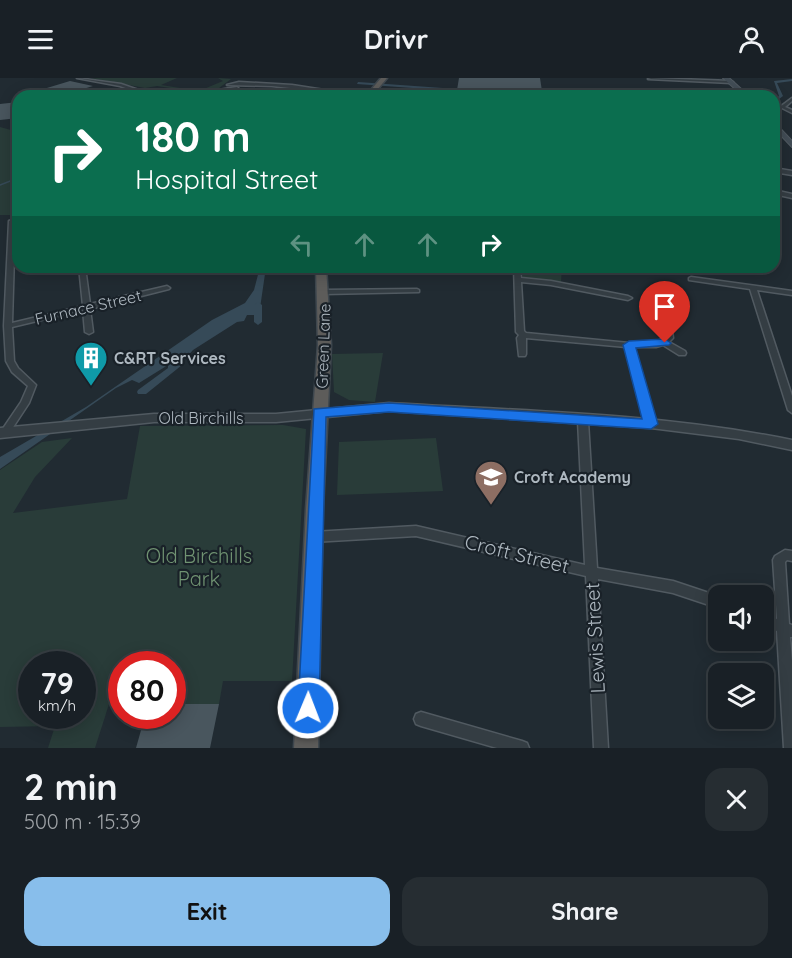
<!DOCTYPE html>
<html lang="en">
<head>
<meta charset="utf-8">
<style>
	:root { --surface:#192026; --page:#262d32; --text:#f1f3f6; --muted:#9fa3a7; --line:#373e43; --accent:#88beeb }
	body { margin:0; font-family:Quicksand,sans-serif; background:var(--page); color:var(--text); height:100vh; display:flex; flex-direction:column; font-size:22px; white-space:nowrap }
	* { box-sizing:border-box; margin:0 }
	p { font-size:20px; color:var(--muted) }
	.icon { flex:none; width:33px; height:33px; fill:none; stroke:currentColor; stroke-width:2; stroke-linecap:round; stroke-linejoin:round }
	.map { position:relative; height:670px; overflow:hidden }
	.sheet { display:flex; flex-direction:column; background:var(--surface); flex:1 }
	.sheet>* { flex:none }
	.guide { position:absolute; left:12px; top:12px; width:768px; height:183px; border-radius:18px; box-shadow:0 3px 15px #0003,0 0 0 2px var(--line); background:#0b6e4f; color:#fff; overflow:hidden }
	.fabs { position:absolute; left:708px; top:507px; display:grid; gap:12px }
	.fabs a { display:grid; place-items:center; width:66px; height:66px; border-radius:12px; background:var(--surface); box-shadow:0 3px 15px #0003,0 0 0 2px var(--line); font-size:30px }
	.speed { position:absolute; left:18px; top:573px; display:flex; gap:12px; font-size:30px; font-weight:700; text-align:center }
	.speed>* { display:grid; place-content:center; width:78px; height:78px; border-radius:50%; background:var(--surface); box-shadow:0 3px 15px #0003,0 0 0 2px var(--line); line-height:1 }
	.speed small { font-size:15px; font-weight:400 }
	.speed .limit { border:9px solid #d22; background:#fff; color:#111 }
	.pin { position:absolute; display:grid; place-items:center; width:51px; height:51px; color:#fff; margin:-62px -26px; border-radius:50% 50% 50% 0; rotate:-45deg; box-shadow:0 0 6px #0007 }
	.pin .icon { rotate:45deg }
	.me { position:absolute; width:66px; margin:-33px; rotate:1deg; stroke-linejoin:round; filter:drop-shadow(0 0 4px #0008) }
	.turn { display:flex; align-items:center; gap:21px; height:126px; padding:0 24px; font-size:27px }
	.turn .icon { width:78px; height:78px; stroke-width:2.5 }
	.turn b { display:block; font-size:42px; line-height:51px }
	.lanes { display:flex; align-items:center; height:57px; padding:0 24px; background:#0003; justify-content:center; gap:30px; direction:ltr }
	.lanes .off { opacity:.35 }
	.round { display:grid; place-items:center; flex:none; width:63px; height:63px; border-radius:18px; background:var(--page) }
	.head { display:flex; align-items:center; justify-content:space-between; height:102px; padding:0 24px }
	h1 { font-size:36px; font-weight:700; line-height:45px }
	.action { display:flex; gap:12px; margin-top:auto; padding:12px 24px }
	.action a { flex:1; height:69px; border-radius:18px; background:var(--accent); color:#111; font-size:24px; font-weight:700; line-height:69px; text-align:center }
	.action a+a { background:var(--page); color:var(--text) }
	header { display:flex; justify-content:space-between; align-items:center; height:78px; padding:0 24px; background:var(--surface); font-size:27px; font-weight:700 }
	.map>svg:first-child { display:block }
	.green { fill:#293c39; fill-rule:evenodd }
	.water { fill:#364a58 }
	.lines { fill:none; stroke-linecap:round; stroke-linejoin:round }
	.stream { stroke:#364a58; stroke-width:1.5 }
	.canal { fill:#364a58; fill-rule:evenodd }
	.building { fill:#49565e }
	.minor-casing { stroke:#515a61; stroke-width:3 }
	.tertiary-casing { stroke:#515a61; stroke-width:3 }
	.secondary-casing { stroke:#515a61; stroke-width:2 }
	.trunk-casing { stroke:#3e474e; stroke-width:3 }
	.minor { fill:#343d43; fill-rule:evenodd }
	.tertiary { fill:#343d43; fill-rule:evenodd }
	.secondary { fill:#424d56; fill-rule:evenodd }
	.trunk { fill:#5d5c5a; fill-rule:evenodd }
	.route { fill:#1a73e8; stroke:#114b97; stroke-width:1.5 }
	.labels { text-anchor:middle; stroke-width:4.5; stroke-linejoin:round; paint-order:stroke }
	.street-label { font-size:16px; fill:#aeb8c0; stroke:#192128 }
	.poi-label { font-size:16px; font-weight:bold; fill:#aeb8c0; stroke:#192128; text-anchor:start }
	.near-street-label { font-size:20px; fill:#aeb8c0; stroke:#192128 }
	.near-park-label { font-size:20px; fill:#709372; stroke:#192128 }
</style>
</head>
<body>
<header><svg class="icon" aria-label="menu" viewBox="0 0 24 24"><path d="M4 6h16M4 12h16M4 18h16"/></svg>Drivr<svg class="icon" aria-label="person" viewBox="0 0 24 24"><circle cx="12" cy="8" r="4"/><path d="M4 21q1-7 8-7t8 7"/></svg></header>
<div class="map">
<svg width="792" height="670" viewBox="0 0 792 670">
	<rect width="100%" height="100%" fill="#212b32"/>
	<g class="green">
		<polygon points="91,0 177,0 161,7 199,13 223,3 218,0 231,1 219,10 197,14 157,8 145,10"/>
		<polygon points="0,49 18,54 18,137 0,137"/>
		<polygon points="522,189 562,189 561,204 523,200"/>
		<polygon points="383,275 375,324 349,322 334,314 332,276"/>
		<path d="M283,347L306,351L292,603H223L219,626H173L172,586H122L121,624L110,623L95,670H48L55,648L0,649V392L42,364L72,360L35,399L13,435L127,421L140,348ZM32,586H82V638H32Z"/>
		<polygon points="436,360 443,413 337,417 339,364"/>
	</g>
	<polygon class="water" points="260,189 266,189 258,244 257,237 247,237 244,243 237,244 193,272 175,292 168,293 168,287 139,305 132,302 116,310 0,391 0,379 86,329 212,242 245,225 254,212"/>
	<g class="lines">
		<polyline class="stream" points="0,107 18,100"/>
		<g class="canal">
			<polygon points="792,1 792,3 777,5 783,18 774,25 774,22 779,18 774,3"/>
			<polygon points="358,4 543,17 545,18 524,18 357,6"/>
			<polygon points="258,224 262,227 262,244 258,247 254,244 254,227"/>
			<polygon points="179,282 182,283 184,285 182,287 146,316 138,316 137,314 138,312"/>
		</g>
	</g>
	<g class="building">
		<polygon points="459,0 540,0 542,13 469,10 469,18 456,18"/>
		<polygon points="70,3 93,8 70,15 70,18 28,18 27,16"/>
		<polygon points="18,24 18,40 0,42 0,26"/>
		<polygon points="172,626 219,626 210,670 136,670 145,638 172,638"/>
	</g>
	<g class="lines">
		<g class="minor-casing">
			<g id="minor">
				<polygon points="651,0 731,3 733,4 731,5 648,1"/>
				<polygon points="792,20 792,23 785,29 792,32 792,35 780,29"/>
				<polygon points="774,90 792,93 792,97 774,94"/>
				<polygon points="774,112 792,116 792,120 774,116"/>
				<polygon points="18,140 18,144 15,144 12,245 83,228 79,189 85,189 90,226 167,208 170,210 169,211 90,231 93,254 89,256 85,254 83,232 12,249 14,283 18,290 36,307 29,325 8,357 2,357 0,355 21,324 28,308 12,294 6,283 4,248 9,143"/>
				<polygon points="514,189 520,189 521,200 551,203 628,218 632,220 628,222 551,207 521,204 524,253 526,255 629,265 656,264 665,259 663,236 649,234 649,230 683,234 684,236 680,238 670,237 673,260 669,264 685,273 686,275 685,277 679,277 663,267 656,269 633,269 656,346 654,348 648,348 646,346 626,269 526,260 526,276 525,278 519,278 517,260 519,257 516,254"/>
				<polygon points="691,199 792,213 792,217 757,212 792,318 792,335 788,332 750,211 689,202 689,200"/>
				<polygon points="417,211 419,212 419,214 324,216 320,214 324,212"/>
				<polygon points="583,340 588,343 597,490 673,503 718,518 718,530 673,515 598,501 608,670 594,670 586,498 416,458 313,464 309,462 307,459 309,456 313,454 416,448 585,487 578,343"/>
				<polygon points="785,472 792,473 792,483 787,482 785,484 789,546 792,547 792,559 790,559 792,583 792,670 784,670 777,553 764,548 764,536 777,541 773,482 775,478"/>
				<polygon points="421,634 522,663 527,665 529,670 497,670 421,648 416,646 414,641 416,636"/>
			</g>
		</g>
		<g class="tertiary-casing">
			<g id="tertiary">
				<polygon points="77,0 121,6 156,18 148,18 120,8"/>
				<polygon points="239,4 292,7 363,18 272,8 227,7"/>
				<polygon points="237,9 239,11 195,18 182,18"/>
				<path d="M389,325C523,333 660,335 792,362V372L739,361L651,350L389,333L276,344H154L0,360V350L154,336H276Z"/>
			</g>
		</g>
		<g class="secondary-casing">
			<g id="secondary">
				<polygon points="723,0 729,0 749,18 743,18"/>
				<polygon points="774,44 792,63 792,69 774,50"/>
			</g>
		</g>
		<g class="trunk-casing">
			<g id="trunk">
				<polygon points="381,0 387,0 372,18 339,15 371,12"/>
				<polygon points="316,189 326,189 331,267 323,431 318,670 294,670 306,431 318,267"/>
			</g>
		</g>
		<use href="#minor" class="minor"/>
		<use href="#tertiary" class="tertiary"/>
		<use href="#secondary" class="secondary"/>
		<use href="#trunk" class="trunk"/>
	</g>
	<polygon class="route" points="665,261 671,265 669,267 636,270 658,346 651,351 389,334 326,339 319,630 316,638 308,641 301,638 298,630 314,331 389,325 642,341 623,267 629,263"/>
	<defs>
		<g id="building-pin" transform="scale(1.725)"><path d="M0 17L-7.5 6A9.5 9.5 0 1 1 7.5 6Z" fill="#0f9aa8" stroke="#192128"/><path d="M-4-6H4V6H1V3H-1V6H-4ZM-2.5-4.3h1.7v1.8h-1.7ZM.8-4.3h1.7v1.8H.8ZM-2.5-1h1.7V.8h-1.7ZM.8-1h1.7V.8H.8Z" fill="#fff"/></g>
		<g id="school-pin" transform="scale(1.725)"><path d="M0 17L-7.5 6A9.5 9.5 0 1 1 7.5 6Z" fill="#8d6e63" stroke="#192128"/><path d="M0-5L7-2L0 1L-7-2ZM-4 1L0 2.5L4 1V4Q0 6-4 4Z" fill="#fff"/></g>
	</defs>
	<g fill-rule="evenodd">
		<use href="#building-pin" x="91" y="280"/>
		<use href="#school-pin" x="491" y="399"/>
	</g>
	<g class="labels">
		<g class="street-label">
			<text transform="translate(88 229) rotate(-13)" y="6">Furnace Street</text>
			<text transform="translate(323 268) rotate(-88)" y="6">Green Lane</text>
			<text x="201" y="346">Old Birchills</text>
		</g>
		<g class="poi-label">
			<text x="114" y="286">C&amp;RT Services</text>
			<text x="514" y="405">Croft Academy</text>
		</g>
		<g class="near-street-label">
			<text transform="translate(517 476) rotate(14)" y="7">Croft Street</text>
			<text transform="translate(595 560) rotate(-93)" y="7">Lewis Street</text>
		</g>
		<g class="near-park-label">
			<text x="199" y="485">Old Birchills<tspan x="199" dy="23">Park</tspan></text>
		</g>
	</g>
</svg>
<div class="fabs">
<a><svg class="icon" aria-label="sound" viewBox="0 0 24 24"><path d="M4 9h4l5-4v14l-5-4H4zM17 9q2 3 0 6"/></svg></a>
<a><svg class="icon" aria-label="layers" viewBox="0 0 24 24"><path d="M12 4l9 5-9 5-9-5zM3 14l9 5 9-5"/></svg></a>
</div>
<div class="speed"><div>79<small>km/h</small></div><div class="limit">80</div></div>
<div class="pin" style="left:665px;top:265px;background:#d93025"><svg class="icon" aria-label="arrive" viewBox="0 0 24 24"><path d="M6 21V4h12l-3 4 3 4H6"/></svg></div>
<svg class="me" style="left:308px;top:630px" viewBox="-20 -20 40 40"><circle r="17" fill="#1a73e8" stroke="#fff" stroke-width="3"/><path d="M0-11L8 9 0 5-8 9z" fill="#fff"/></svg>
<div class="guide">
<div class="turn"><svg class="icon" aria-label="right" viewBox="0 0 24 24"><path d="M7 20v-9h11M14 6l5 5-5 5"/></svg><div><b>180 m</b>Hospital Street</div></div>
<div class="lanes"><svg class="icon off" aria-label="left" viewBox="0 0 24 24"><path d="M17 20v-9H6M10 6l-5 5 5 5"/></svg><svg class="icon off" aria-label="ahead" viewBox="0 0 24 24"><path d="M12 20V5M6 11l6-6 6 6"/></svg><svg class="icon off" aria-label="ahead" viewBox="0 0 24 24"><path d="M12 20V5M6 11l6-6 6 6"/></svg><svg class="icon" aria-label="right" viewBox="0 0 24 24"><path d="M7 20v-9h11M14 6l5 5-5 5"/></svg></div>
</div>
</div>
<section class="sheet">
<div class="head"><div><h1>2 min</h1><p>500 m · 15:39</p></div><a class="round"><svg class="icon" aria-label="close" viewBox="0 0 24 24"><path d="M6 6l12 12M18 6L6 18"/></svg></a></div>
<div class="action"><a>Exit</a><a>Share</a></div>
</section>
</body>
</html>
